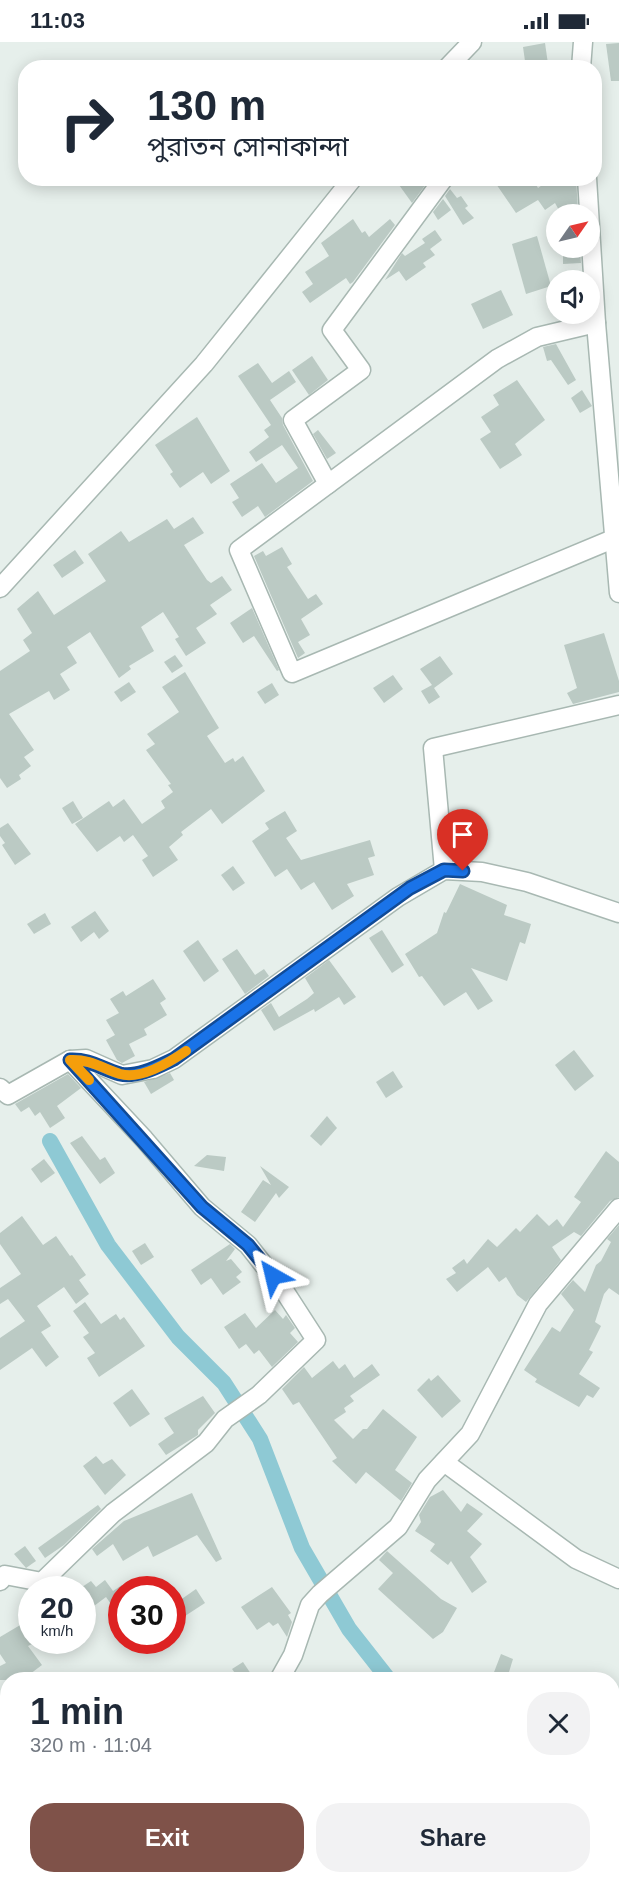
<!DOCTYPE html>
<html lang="en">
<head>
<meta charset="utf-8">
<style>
	:root { --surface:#fff; --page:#f2f2f3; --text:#1f2937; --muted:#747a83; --accent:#7f5249 }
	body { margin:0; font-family:Arial,"Noto Sans Bengali",sans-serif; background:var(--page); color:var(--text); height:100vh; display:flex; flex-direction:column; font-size:22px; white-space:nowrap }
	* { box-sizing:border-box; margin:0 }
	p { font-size:20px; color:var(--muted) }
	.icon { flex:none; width:33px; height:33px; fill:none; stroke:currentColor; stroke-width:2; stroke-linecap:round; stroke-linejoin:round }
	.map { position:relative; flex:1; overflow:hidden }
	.sheet { position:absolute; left:0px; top:1630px; width:620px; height:212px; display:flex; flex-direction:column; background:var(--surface); border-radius:24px 24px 0 0; box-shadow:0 3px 15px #0003 }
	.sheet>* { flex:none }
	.top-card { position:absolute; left:18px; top:18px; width:584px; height:126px; border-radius:24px; box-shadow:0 3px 15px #0003; background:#fff; color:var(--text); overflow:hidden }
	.needle { width:39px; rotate:56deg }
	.fabs { position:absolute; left:546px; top:162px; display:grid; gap:12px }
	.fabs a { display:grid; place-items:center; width:54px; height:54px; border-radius:50%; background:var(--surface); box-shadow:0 3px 15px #0003; font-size:30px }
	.speed { position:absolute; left:18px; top:1534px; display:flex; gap:12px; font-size:30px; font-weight:700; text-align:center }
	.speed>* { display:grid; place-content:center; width:78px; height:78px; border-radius:50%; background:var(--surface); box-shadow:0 3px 15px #0003; line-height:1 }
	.speed small { font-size:15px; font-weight:400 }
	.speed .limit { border:9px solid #d22; background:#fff; color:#111 }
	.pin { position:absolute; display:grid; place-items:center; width:51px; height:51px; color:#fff; margin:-62px -26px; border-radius:50% 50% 50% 0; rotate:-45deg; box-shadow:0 0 6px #0007 }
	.pin .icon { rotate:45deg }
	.me { position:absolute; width:66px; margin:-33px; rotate:323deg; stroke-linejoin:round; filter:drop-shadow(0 0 4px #0008) }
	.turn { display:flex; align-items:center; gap:21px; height:126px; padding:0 30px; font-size:27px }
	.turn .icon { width:78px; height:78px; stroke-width:2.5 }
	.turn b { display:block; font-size:42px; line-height:51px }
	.round { display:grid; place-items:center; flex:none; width:63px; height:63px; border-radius:24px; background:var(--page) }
	.head { display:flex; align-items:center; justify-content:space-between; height:102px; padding:0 30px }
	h1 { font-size:36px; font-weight:800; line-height:45px }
	.action { display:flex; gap:12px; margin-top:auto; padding:12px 30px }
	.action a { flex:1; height:69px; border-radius:24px; background:var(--accent); color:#fff; font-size:24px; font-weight:800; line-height:69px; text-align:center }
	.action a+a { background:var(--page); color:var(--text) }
	.status { display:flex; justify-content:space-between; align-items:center; height:42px; padding:0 30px; background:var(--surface); direction:ltr }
	.status svg { height:16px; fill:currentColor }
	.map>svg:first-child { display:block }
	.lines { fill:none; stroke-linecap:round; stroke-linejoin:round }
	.canal { stroke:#8ec9d4; stroke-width:16 }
	.building { fill:#bbcac4 }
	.minor-casing { stroke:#a8b8b2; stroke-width:21 }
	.minor { stroke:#fff; stroke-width:18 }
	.route-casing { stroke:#114b97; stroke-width:15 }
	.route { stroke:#1a73e8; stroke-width:10 }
	.slow { stroke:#f59e0b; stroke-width:10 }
</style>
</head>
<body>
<div class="status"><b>11:03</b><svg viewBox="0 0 49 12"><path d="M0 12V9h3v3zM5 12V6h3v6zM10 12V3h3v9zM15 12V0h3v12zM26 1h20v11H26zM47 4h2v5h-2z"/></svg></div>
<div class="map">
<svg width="619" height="1841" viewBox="0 0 619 1841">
	<rect width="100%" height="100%" fill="#e6efeb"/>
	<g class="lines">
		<polyline class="canal" points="50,1099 108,1203 178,1295 224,1341 260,1397 302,1506 349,1587 389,1638"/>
	</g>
	<g class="building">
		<polygon points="545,1 548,22 526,26 523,5"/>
		<polygon points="619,1 619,39 611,39 606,2"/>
		<polygon points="394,136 428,136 429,138 412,161"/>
		<polygon points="492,136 532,136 538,146 552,136 576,136 578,169 561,172 555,161 545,168 538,158 516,171"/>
		<polygon points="450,147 457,156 461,154 468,164 465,166 474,176 463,183 445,154"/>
		<polygon points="443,157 451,168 438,178 433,170"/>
		<polygon points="353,177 362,191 365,189 369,195 390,177 395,183 353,240 350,242 346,236 310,261 302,250 313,242 305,230 329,214 321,201"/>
		<polygon points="435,188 442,198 430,207 435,213 423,221 426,225 406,239 399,229 385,238 402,211 405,214 425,201 422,197"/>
		<polygon points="537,194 551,244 526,252 512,202"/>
		<polygon points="563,208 580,208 581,221 563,222"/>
		<polygon points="501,248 513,273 483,287 471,262"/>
		<polygon points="556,302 576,338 568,343 551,318 547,319 543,305"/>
		<polygon points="312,314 328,338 309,353 292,328"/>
		<polygon points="258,321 272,341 289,329 296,340 270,358 282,376 283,383 313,439 265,475 258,464 242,475 232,460 239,456 230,442 262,421 276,441 298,426 282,403 256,420 249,410 269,395 264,388 271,383 238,334"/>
		<polygon points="517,338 545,378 515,402 522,413 500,427 480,397 491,390 481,375 499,363 493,353"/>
		<polygon points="582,348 592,364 580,371 571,356"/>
		<polygon points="197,375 230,429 211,442 203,430 180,446 170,432 173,430 155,403"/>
		<polygon points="318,388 336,411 327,417 313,392"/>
		<polygon points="193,475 204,491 184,503 207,538 211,541 222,534 232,548 210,563 217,572 196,586 206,601 186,614 175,597 179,595 163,570 141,585 154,609 129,624 131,627 119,636 90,590 67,605 77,621 60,632 70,648 54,658 49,649 9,672 34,708 24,715 31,724 19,733 21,737 7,746 0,736 0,629 30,609 23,598 32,591 17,567 38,549 54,573 106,539 88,512 121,489 129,500 167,477 174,487"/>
		<polygon points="282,505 292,522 287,525 308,557 316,552 323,562 301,577 310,593 298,600 305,611 298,616 254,514 263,509 266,514"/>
		<polygon points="75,508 84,521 62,536 53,523"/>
		<polygon points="252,566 279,628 277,629 254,594 243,601 230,581"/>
		<polygon points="604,591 619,639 619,650 573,662 567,651 577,646 564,603"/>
		<polygon points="175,613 183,624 172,631 164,620"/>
		<polygon points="440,614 453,632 434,646 440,655 429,662 421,649 432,643 420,627"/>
		<polygon points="185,630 219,686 207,694 225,721 233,716 235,720 243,714 265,749 222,782 211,767 181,790 183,793 169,805 178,818 153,835 142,818 148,814 133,793 124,800 120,794 97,810 75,782 109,759 113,765 124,757 142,782 165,766 161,759 173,750 168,743 171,742 146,708 155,702 147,692 179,670 162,645"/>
		<polygon points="393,633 403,647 384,661 373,646"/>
		<polygon points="129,640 136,650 121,660 114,650"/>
		<polygon points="272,641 279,653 265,662 257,650"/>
		<polygon points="73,759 83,776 72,782 62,766"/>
		<polygon points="285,769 297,789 286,796 301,818 370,798 375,814 368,816 374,833 347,842 354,854 332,868 314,840 301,848 287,827 275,835 252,799 269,787 265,781"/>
		<polygon points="8,781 31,812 15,823 2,803 5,801 0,794 0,786"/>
		<polygon points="233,824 245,841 233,849 221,833"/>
		<polygon points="460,842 507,863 504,873 531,882 525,902 520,900 507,939 471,926 493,959 478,968 466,950 444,964 422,934 419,935 405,912 437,891 444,870 446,871"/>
		<polygon points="95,869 109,889 99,897 94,890 81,900 71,885"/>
		<polygon points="45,871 51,882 34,892 27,882"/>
		<polygon points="382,888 404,923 392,931 369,896"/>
		<polygon points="198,898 219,929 204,940 183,909"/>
		<polygon points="237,907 255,933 264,927 269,934 245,952 222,917"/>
		<polygon points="329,918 356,955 344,963 339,955 315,970 314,967 274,989 261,968 271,961 279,975 307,957 314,951 305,936"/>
		<polygon points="153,937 166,957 160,961 167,973 144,987 147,993 129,1002 135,1014 122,1021 117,1018 106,998 115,993 106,978 119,971 110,957 123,949 126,954"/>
		<polygon points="574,1008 594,1034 575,1049 555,1023"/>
		<polygon points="393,1029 403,1045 386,1056 376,1040"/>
		<polygon points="170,1031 174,1038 151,1052 144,1040"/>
		<polygon points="68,1032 81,1046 57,1064 65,1076 50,1086 40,1070 35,1074 29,1065 21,1070 15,1062"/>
		<polygon points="327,1074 337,1086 321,1104 310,1094"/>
		<polygon points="82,1094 100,1118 105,1115 115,1131 100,1142 70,1101"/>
		<polygon points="606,1109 619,1120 619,1155 610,1159 581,1194 574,1190 552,1205 561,1218 526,1260 517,1253 506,1235 499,1240 488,1225 457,1250 446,1237 456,1231 452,1226 464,1217 467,1222 488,1197 497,1205 516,1186 520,1190 537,1172 549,1184 557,1177 563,1185 581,1160 574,1155"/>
		<polygon points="207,1113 226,1115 224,1129 194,1124"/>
		<polygon points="44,1117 55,1131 41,1141 31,1127"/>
		<polygon points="260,1124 289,1145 279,1156 276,1151 255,1180 241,1170 263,1138 271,1143"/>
		<polygon points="22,1174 43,1203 56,1194 70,1214 72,1213 86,1233 79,1238 89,1252 76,1262 64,1245 37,1264 51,1284 41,1290 59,1315 46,1325 32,1306 0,1328 0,1296 25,1279 8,1257 0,1262 0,1246 21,1232 0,1202 0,1191"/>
		<polygon points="619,1183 619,1253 609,1246 604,1252 595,1280 601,1284 589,1308 593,1310 579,1332 600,1346 593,1356 587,1353 579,1365 535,1340 537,1337 524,1328 552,1285 560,1290 574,1268 561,1252 573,1238 585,1250 596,1223 601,1219 611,1200 607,1197"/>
		<polygon points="145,1201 154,1215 141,1223 132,1209"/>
		<polygon points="230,1202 235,1207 226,1219 231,1217 242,1230 236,1235 241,1240 223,1253 211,1236 201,1243 191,1228"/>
		<polygon points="85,1260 101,1282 116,1272 120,1278 124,1275 145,1304 99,1335 87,1316 95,1311 83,1295 89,1291 73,1269"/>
		<polygon points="275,1268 283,1277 286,1273 295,1286 290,1291 298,1300 272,1325 259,1308 254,1312 246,1302 239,1307 224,1285 245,1271 256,1286"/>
		<polygon points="333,1319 339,1327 345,1322 354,1336 372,1322 380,1333 350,1354 354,1359 344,1366 346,1370 334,1378 353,1397 363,1387 367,1387 383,1367 417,1395 395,1428 412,1441 401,1459 366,1430 356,1442 332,1419 337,1416 299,1360 293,1363 282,1347 304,1325 312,1336"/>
		<polygon points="438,1333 461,1359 442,1376 417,1348 429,1336 431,1339"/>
		<polygon points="132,1347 150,1372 130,1385 113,1361"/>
		<polygon points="203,1354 215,1371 198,1388 198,1393 166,1413 158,1402 174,1391 164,1376"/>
		<polygon points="96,1414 103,1422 112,1417 126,1433 105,1453 83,1424"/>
		<polygon points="443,1448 461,1470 467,1461 483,1472 467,1489 482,1502 470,1515 487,1540 472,1551 451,1519 448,1523 430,1509 435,1502 415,1489 421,1480 419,1473 430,1455"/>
		<polygon points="192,1451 222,1517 216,1520 197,1493 153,1515 148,1504 123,1519 113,1502 97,1514 92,1507 124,1479"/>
		<polygon points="98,1463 101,1467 64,1503 45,1516 38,1506"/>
		<polygon points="25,1504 36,1519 26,1526 14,1512"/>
		<polygon points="387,1509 441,1557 457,1566 443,1590 433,1597 378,1547 393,1531 379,1518"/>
		<polygon points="105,1538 113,1549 122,1543 122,1578 106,1555 82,1573 82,1545 91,1539 96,1545"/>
		<polygon points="272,1545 291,1571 288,1573 292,1580 287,1595 278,1581 273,1584 269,1580 257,1588 241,1565"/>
		<polygon points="196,1547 205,1561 185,1574 176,1561"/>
		<polygon points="32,1576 32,1602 28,1604 42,1623 22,1638 0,1638 0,1624 6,1621 0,1612 0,1595"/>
		<polygon points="501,1612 513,1617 509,1630 505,1638 491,1638"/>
		<polygon points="243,1620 255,1638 240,1638 232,1627"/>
	</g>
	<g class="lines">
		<g class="minor-casing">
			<g id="minor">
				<polyline points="447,26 472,0"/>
				<polyline points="581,26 583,0"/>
				<polyline points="587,136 596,281 619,551"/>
				<polyline points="596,281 537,295 497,317 239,508 292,631 613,497"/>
				<polyline points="328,442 293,378 361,328 332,288 444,136"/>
				<polyline points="0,546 204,322 353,136"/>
				<polyline points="444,828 433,706 619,663"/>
				<polyline points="0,1046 8,1053 70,1018 86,1017 122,1033 153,1027 174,1017 398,855 444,828 482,830 527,840 619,871"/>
				<polyline points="444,1420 576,1517 619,1537"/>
				<polyline points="0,1539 5,1533 42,1540 113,1471 206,1401 225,1377 259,1353 316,1298 285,1250 248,1203 202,1165 144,1097 70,1018"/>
				<polyline points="279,1638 293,1613 310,1563 320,1552 398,1485 427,1438 470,1392 538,1262 619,1166"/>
				<polyline points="102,1841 111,1834"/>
			</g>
		</g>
		<use href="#minor" class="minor"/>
	</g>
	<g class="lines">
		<g class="route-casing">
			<path id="route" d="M273,1234L248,1203L202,1165L70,1018C90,1017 102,1027 120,1032C137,1036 159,1024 174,1017L410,846L444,828L463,829"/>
		</g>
		<use href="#route" class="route"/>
		<path class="slow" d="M89,1038L70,1018C90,1017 102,1026 120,1032C140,1038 170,1020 186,1009"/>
	</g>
</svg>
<div class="fabs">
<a><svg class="needle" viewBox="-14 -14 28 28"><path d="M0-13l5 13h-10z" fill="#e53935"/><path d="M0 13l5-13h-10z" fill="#747a83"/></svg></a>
<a><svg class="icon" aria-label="sound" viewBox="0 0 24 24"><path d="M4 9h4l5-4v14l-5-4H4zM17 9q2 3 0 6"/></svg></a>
</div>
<div class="speed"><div>20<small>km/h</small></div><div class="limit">30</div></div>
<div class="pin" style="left:463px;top:829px;background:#d93025"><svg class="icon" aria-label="arrive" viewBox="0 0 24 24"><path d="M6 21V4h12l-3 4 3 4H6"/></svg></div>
<svg class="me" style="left:273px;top:1234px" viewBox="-20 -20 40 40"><path d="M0-17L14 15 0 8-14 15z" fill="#1a73e8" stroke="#fff" stroke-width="4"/></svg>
<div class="top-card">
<div class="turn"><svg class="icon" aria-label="right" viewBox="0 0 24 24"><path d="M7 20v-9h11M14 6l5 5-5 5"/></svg><div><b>130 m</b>পুরাতন সোনাকান্দা</div></div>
</div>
<section class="sheet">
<div class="head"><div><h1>1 min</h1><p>320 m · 11:04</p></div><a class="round"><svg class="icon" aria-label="close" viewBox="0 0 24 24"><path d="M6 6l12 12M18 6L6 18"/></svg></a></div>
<div class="action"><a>Exit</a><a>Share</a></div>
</section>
</div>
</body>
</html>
